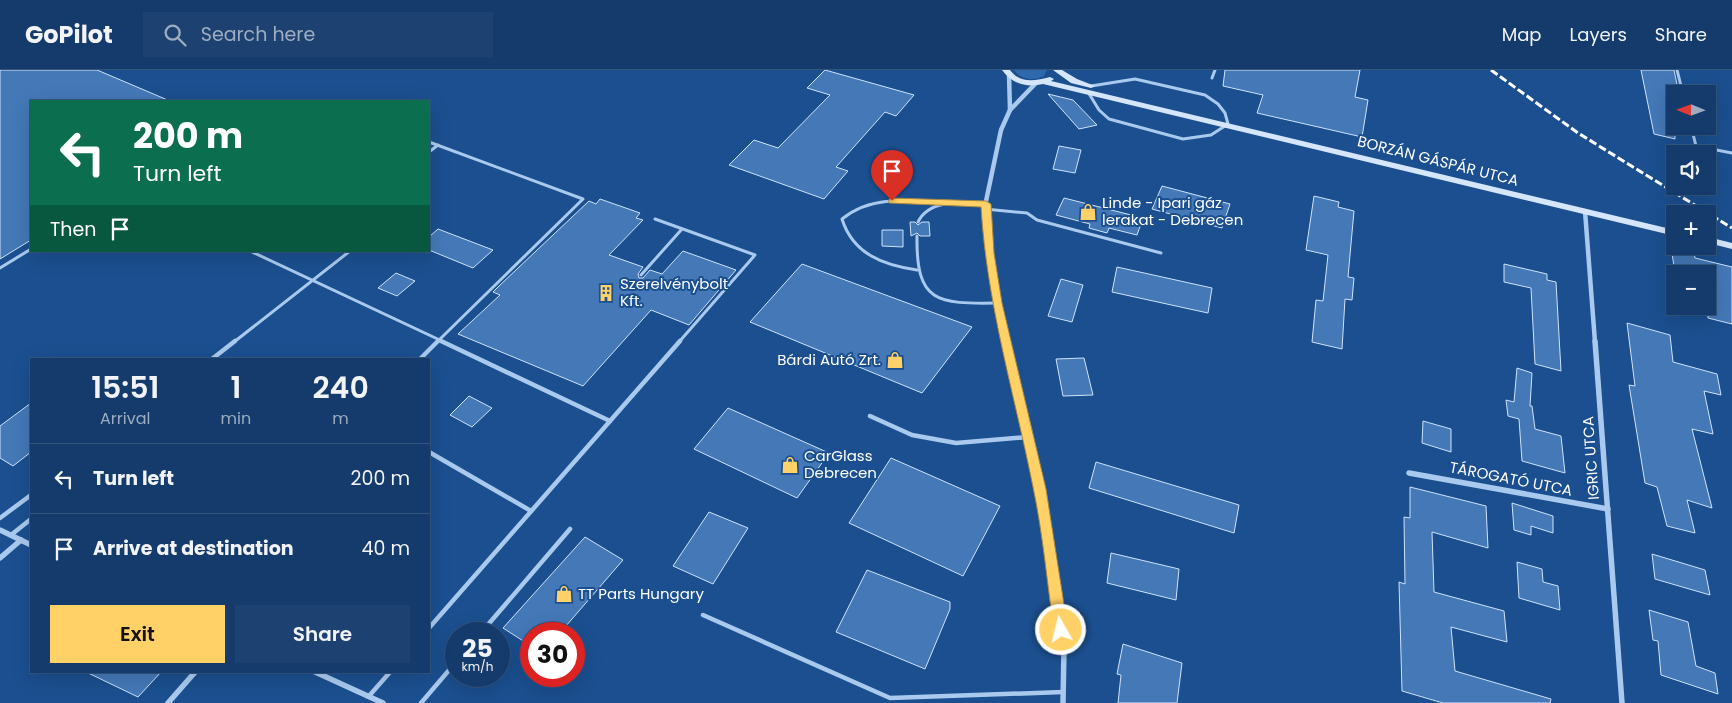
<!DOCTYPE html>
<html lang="en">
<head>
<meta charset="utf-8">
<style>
	:root { --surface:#143b6b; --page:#1d4271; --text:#f1f3f6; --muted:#9dadc1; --line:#33557e; --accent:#ffd166 }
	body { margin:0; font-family:Poppins,sans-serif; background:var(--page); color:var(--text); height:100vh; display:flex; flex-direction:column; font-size:19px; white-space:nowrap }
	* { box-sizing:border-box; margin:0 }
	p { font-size:16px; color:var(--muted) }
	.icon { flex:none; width:28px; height:28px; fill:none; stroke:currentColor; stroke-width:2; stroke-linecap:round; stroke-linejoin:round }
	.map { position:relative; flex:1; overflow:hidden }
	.sheet { position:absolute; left:30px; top:288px; width:400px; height:315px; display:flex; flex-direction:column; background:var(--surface); border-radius:0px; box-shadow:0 5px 20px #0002,0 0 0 1px var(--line) }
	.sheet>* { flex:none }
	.top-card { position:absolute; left:30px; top:30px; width:400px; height:152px; border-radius:0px; box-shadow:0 5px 20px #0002,0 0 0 1px var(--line); background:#0b6e4f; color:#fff; overflow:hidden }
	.needle { width:32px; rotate:271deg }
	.tools { position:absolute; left:1666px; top:15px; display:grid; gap:10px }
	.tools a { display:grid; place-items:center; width:50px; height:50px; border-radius:0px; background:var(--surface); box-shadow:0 5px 20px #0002,0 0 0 1px var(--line); font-size:25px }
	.speed { position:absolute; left:445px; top:552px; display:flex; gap:10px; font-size:25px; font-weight:700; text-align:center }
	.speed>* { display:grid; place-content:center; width:65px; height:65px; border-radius:50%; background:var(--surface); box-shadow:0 5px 20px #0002,0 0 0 1px var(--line); line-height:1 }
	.speed small { font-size:12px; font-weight:400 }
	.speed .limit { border:8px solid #d22; background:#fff; color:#111 }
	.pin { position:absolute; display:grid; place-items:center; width:42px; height:42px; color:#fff; margin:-51px -21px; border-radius:50% 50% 50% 0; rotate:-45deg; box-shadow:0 0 5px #0007 }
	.pin .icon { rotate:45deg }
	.me { position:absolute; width:55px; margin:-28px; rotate:352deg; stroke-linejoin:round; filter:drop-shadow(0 0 4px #0008) }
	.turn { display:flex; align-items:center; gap:18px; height:105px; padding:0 20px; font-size:22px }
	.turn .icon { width:65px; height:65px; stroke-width:2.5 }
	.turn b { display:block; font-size:35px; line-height:42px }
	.then { display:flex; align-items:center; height:48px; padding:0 20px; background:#0003; gap:10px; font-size:19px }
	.eta { display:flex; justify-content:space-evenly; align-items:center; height:85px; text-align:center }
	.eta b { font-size:30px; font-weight:600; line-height:35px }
	.primary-button { display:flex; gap:10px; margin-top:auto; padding:10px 20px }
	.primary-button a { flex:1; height:58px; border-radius:0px; background:var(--accent); color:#111; font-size:20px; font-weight:600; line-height:58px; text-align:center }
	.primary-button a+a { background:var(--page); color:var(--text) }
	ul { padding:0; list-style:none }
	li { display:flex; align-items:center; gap:15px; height:70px; padding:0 20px; border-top:1px solid var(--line) }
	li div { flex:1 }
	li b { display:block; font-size:19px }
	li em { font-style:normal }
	header { display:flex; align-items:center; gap:30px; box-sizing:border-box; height:70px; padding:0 25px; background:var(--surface); border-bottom:1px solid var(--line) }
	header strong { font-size:24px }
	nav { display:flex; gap:28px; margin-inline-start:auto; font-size:18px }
	.search { width:350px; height:45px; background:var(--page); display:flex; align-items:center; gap:12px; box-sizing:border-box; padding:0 18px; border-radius:0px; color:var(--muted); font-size:19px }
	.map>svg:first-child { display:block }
	.green { fill:#2e69ad }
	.building { fill:#4478b7; stroke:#cfe3fa }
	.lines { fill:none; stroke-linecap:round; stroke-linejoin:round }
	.lane-far1 { stroke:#a9c9ee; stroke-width:3 }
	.lane { stroke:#a9c9ee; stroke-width:4.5 }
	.street-far1 { stroke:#a9c9ee; stroke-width:4.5 }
	.street { stroke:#a9c9ee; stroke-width:5.5 }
	.secondary { fill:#d6e6fa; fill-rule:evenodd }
	.rail { stroke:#fff; stroke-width:3; stroke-dasharray:8 3; stroke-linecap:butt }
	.route { fill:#ffd166; stroke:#a68842 }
	.labels { text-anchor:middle; stroke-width:4; stroke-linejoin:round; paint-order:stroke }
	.street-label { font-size:15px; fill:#fff; stroke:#1b4f8f }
	.poi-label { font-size:15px; fill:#fff; stroke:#1b4f8f; text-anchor:start }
</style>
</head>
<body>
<header>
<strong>GoPilot</strong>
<div class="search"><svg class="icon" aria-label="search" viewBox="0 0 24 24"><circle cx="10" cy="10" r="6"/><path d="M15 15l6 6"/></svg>Search here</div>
<nav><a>Map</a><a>Layers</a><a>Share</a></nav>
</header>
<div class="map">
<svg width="1732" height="633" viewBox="0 0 1732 633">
	<rect width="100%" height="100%" fill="#1b4f8f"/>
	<path class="green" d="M1014,0H1047L1044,6C1034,11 1021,10 1014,0Z"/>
	<g class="building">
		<polygon points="0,0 97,0 170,31 31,31 31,170 0,189"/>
		<polygon points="825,0 914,25 896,46 885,42 836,97 848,101 824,129 729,95 754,70 778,78 830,25 807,18"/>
		<polygon points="1225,0 1360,0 1355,27 1368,30 1362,67 1257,43 1263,25 1223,16"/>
		<polygon points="1641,0 1674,0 1679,24 1675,24 1675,69 1654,64"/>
		<polygon points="1048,24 1073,30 1097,55 1079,59"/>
		<polygon points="1059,76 1081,80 1075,103 1053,99"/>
		<polygon points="1162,116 1230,134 1222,158 1152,139"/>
		<polygon points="1314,126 1339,132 1338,137 1354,141 1348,207 1354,208 1352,230 1345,229 1342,279 1312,272 1316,230 1323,231 1328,185 1306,180"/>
		<polygon points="1064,128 1143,148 1137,165 1109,158 1107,163 1089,158 1090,154 1056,145"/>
		<polygon points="600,129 640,143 636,148 643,150 609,185 643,197 638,204 639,208 643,208 650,200 662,204 683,181 736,200 689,255 651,240 583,316 458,264 500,225 493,222 499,216 589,131 596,134"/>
		<polygon points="910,152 915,152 918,155 922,152 929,152 930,166 920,166 917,163 911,166"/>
		<polygon points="438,159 493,180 473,198 429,180 429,167"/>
		<polygon points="882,160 903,160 903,177 882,176"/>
		<polygon points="1671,176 1694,182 1695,188 1732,197 1732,254 1708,248 1708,204 1675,204"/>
		<polygon points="802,194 972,257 922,323 750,252"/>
		<polygon points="1504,194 1547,204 1547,210 1556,212 1561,301 1535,294 1531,218 1504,212"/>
		<polygon points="1117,197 1212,218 1208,243 1112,222"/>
		<polygon points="396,203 415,211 397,226 378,218"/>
		<polygon points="1061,209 1083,215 1072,252 1048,246"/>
		<polygon points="1627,253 1670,265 1673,292 1717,304 1721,325 1704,321 1713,364 1692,359 1712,438 1687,430 1695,463 1667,456 1657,417 1645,413 1629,315 1635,316"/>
		<polygon points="1084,288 1093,325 1063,326 1056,289"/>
		<polygon points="1517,298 1532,303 1530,336 1532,336 1535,359 1561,366 1565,403 1522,391 1519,349 1508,346 1506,330 1514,332"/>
		<polygon points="469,326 492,338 472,357 450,345"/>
		<polygon points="31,333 31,382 13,396 0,388 0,356"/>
		<polygon points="728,338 829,383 797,428 694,379"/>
		<polygon points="1423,351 1451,359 1451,382 1422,373"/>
		<polygon points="891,388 1000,436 963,506 849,453"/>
		<polygon points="1096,392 1239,435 1234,463 1089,418"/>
		<polygon points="1410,417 1486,436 1488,478 1432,462 1434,522 1504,541 1507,572 1451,557 1455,601 1551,629 1550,633 1443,633 1402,621 1399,512 1405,514 1404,447 1410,448"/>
		<polygon points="1512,433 1553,446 1553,463 1531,456 1531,465 1514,460"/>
		<polygon points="709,442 748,458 713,514 673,496"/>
		<polygon points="585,467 623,490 559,564 531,564 531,576 503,558"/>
		<polygon points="1111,483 1179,499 1176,530 1107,513"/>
		<polygon points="1652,484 1705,500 1710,525 1655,509"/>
		<polygon points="1517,492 1542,499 1543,512 1558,516 1560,540 1519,528"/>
		<polygon points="867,500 950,532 950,539 925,599 836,562"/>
		<polygon points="1649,540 1688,552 1696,596 1715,603 1718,624 1661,605 1658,571 1653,570"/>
		<polygon points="1123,574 1182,593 1177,633 1118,633 1121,605 1117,604"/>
		<polygon points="84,601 162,601 138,627"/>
	</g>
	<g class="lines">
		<g class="lane-far1">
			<polyline points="1677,0 1683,24"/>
			<polyline points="1212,8 1215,0"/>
			<polyline points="1088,22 1099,40 1109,49 1183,69 1211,65 1228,54 1225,43 1218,34 1205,25 1135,9 1091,16"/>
			<polyline points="1691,56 1696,76 1732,83"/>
			<polyline points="429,72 583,129 437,272"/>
			<polyline points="429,82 438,75"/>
			<polyline points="985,139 1027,143 1037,150 1161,183"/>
			<polyline points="655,149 755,185 679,272"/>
			<path d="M918,152C930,128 963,133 986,134"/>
			<path d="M917,166C916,233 937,234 997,233"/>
			<polyline points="250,181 444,272"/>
			<polyline points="0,198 31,179"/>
			<path d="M917,200C883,195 853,184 842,149C873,124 909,131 946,134"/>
			<polyline points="641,205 682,159"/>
			<polyline points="234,272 350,181"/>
		</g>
		<g class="lane">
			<polyline points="441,271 610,351"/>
			<polyline points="212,289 235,271"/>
			<polyline points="420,289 438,271"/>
			<polyline points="870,346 912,365 956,373 1028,367"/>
			<polyline points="429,382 531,441"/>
			<polyline points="0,448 31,425"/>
			<polyline points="11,465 31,449"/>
			<polyline points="703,545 890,628 1063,622"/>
			<polyline points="429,558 680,271"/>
			<polyline points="480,564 570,459"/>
			<polyline points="369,626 391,601"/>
			<polyline points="421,633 456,592"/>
		</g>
		<g class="street-far1">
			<polyline points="1009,5 1010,40"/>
			<polyline points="1585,141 1595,272"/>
			<polyline points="1006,272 989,183 985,136 1001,60 1010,40 1035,14"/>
		</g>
		<g class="street">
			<polyline points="1006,271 1040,419 1064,578 1063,633"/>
			<polyline points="1595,271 1622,633"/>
			<polyline points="1409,403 1608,439"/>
			<polyline points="0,460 31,475"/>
			<polyline points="0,488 21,470"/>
			<polyline points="313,601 383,633"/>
			<polyline points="168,633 196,601"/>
		</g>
		<g class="secondary">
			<path d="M1002,0H1010C1020,14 1035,11 1050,7L1054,9L1051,11L1675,160V166L1043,14C1027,18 1012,14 1002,0Z"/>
			<polygon points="1053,0 1062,0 1077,9 1095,16 1091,18 1071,13"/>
			<polygon points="1708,167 1732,173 1732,179 1708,173"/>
		</g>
		<polyline class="rail" points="1491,0 1578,63 1732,158"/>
	</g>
	<path class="route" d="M892,128L986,131L991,134L994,183L1002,233L1046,419L1068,560L1066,565L1061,567L1056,565L1054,560C1047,513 1043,464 1033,417C1014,322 987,235 981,137L889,133V129Z"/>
	<defs>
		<g id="shop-bare" transform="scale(1.35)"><path d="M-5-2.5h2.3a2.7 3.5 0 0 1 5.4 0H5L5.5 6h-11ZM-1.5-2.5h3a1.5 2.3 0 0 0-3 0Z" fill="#ffd166" stroke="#1b4f8f" stroke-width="2.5" paint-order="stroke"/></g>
		<g id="building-bare" transform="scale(1.35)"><path d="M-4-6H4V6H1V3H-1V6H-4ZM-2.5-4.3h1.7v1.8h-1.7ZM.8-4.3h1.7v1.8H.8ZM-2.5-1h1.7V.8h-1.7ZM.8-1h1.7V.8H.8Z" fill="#ffd166" stroke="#1b4f8f" stroke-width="2.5" paint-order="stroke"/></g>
	</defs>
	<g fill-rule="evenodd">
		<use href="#shop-bare" x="1088" y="142"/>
		<use href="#building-bare" x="606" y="223"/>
		<use href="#shop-bare" x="895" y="290"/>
		<use href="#shop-bare" x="790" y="395"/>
		<use href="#shop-bare" x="564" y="524"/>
	</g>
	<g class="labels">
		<g class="street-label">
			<text transform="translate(1438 91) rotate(14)" y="5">BORZÁN GÁSPÁR UTCA</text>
			<text transform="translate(1591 388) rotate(-94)" y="5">IGRIC UTCA</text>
			<text transform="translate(1511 409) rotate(11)" y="5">TÁROGATÓ UTCA</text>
		</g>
		<g class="poi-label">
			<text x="1102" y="138">Linde - Ipari gáz<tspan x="1102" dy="17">lerakat - Debrecen</tspan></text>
			<text x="620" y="219">Szerelvénybolt<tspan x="620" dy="17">Kft.</tspan></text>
			<text x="881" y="295" text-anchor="end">Bárdi Autó Zrt.</text>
			<text x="804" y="391">CarGlass<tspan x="804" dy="17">Debrecen</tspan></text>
			<text x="578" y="529">TT Parts Hungary</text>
		</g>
	</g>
</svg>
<div class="tools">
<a><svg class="needle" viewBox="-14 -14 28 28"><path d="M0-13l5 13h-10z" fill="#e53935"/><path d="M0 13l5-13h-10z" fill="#9dadc1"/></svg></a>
<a><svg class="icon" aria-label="sound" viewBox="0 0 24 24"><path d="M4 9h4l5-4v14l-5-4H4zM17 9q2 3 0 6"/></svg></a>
<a>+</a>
<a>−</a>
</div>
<div class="speed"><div>25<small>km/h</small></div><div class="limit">30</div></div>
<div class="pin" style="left:892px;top:131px;background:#d93025"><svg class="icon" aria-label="arrive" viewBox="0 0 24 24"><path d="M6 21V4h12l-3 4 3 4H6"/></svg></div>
<svg class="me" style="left:1061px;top:560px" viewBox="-20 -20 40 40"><circle r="17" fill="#ffd166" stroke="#fff" stroke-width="3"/><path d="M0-11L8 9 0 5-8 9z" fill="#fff"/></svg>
<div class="top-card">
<div class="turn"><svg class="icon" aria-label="left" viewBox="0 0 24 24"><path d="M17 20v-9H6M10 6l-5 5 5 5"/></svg><div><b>200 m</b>Turn left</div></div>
<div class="then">Then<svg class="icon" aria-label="arrive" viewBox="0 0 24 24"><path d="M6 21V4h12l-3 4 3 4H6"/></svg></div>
</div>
<section class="sheet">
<div class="eta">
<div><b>15:51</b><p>Arrival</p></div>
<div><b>1</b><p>min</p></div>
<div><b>240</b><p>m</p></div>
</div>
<ul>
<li><svg class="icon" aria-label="left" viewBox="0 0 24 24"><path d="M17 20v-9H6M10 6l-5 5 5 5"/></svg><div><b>Turn left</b></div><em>200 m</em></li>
<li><svg class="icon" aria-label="arrive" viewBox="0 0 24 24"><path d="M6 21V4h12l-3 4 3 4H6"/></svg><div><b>Arrive at destination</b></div><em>40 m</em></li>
</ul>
<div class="primary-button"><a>Exit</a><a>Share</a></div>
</section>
</div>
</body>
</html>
